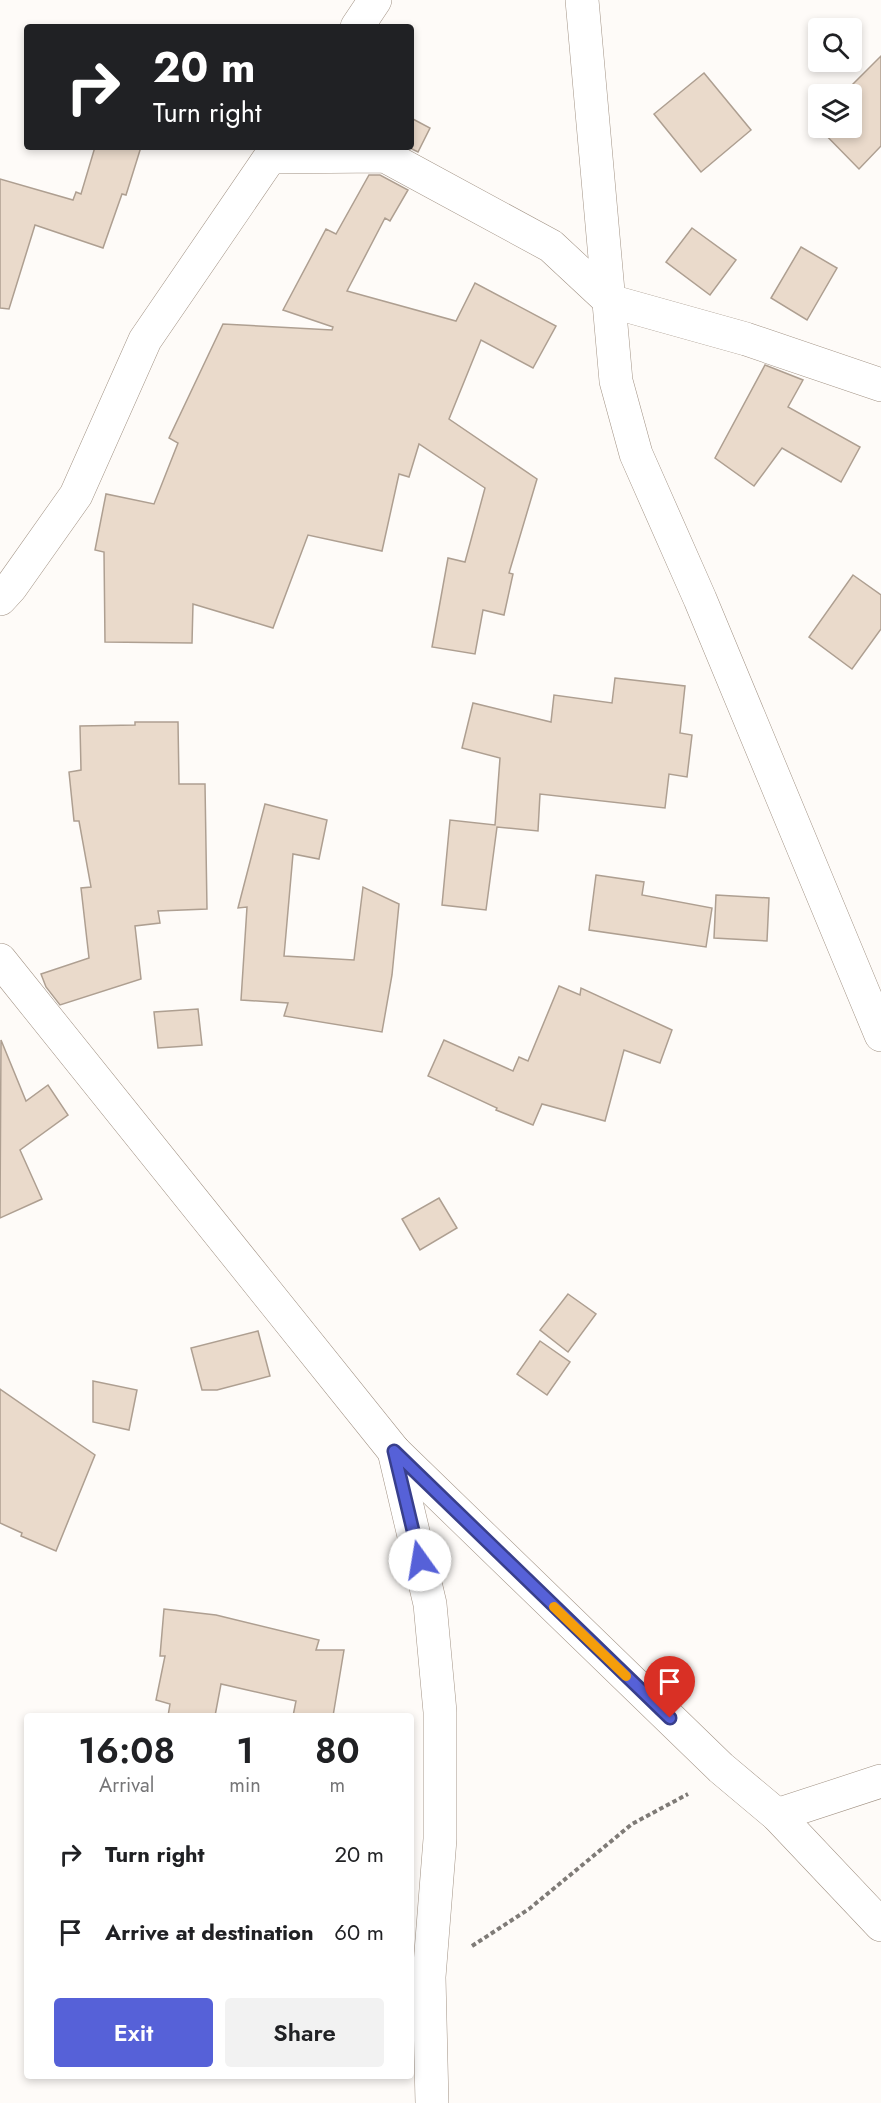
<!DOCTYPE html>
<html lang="en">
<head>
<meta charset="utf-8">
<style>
	:root { --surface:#fff; --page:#f2f2f2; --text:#202124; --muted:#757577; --accent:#5661d8 }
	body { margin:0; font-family:Jost,sans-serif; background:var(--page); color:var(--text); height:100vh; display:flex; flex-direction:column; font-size:22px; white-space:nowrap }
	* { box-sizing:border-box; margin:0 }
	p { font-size:20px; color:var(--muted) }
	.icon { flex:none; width:33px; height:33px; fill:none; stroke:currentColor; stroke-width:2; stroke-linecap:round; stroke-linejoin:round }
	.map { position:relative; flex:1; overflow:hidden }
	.drawer { position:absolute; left:24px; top:1713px; width:390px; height:366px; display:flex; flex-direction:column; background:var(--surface); border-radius:6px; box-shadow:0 3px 9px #0003 }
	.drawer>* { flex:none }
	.top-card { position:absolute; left:24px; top:24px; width:390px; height:126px; border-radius:6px; box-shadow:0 3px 9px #0003; background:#202124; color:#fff; overflow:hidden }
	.tools { position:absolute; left:808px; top:18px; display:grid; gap:12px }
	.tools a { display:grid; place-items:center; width:54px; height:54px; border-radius:6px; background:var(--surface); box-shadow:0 3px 9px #0003; font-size:30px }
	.pin { position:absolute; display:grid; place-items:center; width:51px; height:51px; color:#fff; margin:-62px -26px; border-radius:50% 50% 50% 0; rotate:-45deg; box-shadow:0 0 6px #0007 }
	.pin .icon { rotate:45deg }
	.me { position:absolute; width:66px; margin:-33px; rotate:347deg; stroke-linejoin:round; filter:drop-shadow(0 0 4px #0008) }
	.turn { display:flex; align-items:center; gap:21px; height:126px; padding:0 30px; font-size:27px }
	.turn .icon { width:78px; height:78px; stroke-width:2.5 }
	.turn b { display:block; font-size:42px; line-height:51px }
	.eta { display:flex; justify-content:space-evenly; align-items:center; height:102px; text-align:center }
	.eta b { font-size:36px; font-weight:600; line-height:42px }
	.button { display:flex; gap:12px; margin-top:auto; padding:12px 30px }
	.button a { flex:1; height:69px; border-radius:6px; background:var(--accent); color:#fff; font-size:24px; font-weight:600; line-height:69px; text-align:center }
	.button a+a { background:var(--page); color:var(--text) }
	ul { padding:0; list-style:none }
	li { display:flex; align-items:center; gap:18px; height:78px; padding:0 30px }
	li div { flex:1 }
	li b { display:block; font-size:22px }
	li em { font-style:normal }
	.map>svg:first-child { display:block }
	.building { fill:#eadacb; stroke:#ae9f91; stroke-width:1.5 }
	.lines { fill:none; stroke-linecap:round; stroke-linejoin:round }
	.minor-casing { stroke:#a29385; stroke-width:34 }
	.path { stroke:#7f7b77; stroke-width:4; stroke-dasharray:4.5 3; stroke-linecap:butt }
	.minor { stroke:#fff; stroke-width:33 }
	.route-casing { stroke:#383f8c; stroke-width:15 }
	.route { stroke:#5661d8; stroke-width:10 }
	.slow { stroke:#f59e0b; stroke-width:10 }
</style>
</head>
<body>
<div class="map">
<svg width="881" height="2103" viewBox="0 0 881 2103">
	<rect width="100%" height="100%" fill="#fefbf8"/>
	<g class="building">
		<polygon points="881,56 881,146 859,169 814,123 819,118 819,128 852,128 852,94 843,94"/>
		<polygon points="704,73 751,130 701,172 654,114"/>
		<polygon points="411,118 430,128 418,152 408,147 411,147"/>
		<polygon points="95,147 141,147 126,195 122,194 103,248 35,225 9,309 0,308 0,179 73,200 76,192 81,194"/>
		<polygon points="369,175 380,175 408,190 390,221 385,218 347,291 456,321 475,283 556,326 533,368 481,340 449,419 537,479 509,573 513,574 504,615 483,610 475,654 432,647 448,558 465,562 485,488 419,444 409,477 399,474 382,551 308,535 273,628 193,604 192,643 105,642 104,552 95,550 106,494 154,504 178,443 169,438 223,324 332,330 333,327 283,310 326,229 336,234"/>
		<polygon points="692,228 736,260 710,295 666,262"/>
		<polygon points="801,247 837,268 807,320 771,298"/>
		<polygon points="765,365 803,380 788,407 860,447 841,482 782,448 754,486 715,458"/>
		<polygon points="853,575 881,595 881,629 852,669 809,637"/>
		<polygon points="615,678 685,686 680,733 692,735 687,777 669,774 665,808 540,794 538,831 497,827 486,910 442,905 450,820 495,825 500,758 462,748 473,703 551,722 554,695 612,703"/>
		<polygon points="135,722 178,722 179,784 205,784 207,909 158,911 160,923 135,926 141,979 60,1005 46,987 41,974 89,958 81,888 91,887 79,821 74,821 69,772 81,770 80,726 135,725"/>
		<polygon points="265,804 327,820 319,859 293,854 284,956 354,960 363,887 399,904 392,975 382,1032 284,1016 288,1003 241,1000 247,907 238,908"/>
		<polygon points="596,875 644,882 642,895 712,908 706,947 589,930"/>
		<polygon points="716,895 769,898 767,941 714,938"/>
		<polygon points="559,986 580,995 581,988 672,1030 660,1063 624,1050 605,1121 542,1104 533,1125 496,1110 497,1108 428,1076 444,1040 513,1071 519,1057 528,1061"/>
		<polygon points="198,1009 202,1045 158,1048 154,1012"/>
		<polygon points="1,1040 26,1101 48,1085 68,1115 20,1150 42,1199 0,1218"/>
		<polygon points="439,1198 457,1228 420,1250 402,1219"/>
		<polygon points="568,1294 596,1314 568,1352 540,1330"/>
		<polygon points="258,1331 270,1376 217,1390 202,1390 191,1348"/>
		<polygon points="540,1341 570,1362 547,1395 517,1374"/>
		<polygon points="93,1381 137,1390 129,1430 93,1422"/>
		<polygon points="0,1389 95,1455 56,1551 21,1536 22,1533 0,1523"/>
		<polygon points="164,1609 216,1615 319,1640 316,1650 344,1650 333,1716 293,1716 296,1701 221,1684 215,1716 168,1716 170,1704 156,1700 165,1656 160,1656"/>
	</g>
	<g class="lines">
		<g class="minor-casing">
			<g id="minor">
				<polyline points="582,0 616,381 636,454 700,599 881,1035"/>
				<polyline points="357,27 375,0"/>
				<polyline points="271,157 385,156 551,246 610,301 746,339 881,385"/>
				<polyline points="0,599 11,587 76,495 145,340 277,147"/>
				<polyline points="0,960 394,1451 721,1768 777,1815 881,1925"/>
				<polyline points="394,1451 430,1604 440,1712 440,1839 429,1977 432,2103"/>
				<polyline points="777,1815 881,1781"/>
			</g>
		</g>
		<polyline class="path" points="472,1946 529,1909 632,1824 688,1794"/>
		<use href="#minor" class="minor"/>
	</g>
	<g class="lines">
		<g class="route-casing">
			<polyline id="route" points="420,1560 394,1451 670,1718"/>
		</g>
		<use href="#route" class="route"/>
		<polyline class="slow" points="554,1607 626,1676"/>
	</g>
</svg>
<div class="tools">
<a><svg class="icon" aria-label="search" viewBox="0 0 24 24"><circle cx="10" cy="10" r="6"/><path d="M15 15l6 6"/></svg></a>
<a><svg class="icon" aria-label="layers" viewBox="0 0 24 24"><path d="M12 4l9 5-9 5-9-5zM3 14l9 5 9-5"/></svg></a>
</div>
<div class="pin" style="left:670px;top:1718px;background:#d93025"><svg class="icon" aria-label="arrive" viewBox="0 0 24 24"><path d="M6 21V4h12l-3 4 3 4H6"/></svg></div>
<svg class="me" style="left:420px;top:1560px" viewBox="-20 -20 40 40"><circle r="19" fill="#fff"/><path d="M0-13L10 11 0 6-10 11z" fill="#5661d8"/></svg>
<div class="top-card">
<div class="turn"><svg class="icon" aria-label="right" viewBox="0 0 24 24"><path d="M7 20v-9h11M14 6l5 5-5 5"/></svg><div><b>20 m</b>Turn right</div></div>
</div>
<section class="drawer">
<div class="eta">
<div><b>16:08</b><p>Arrival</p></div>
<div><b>1</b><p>min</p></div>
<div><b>80</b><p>m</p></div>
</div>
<ul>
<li><svg class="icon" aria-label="right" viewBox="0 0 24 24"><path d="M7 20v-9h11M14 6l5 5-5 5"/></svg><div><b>Turn right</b></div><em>20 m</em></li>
<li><svg class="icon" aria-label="arrive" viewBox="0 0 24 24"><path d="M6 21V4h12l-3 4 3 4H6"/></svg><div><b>Arrive at destination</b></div><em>60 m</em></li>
</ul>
<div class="button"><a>Exit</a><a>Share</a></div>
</section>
</div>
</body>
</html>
